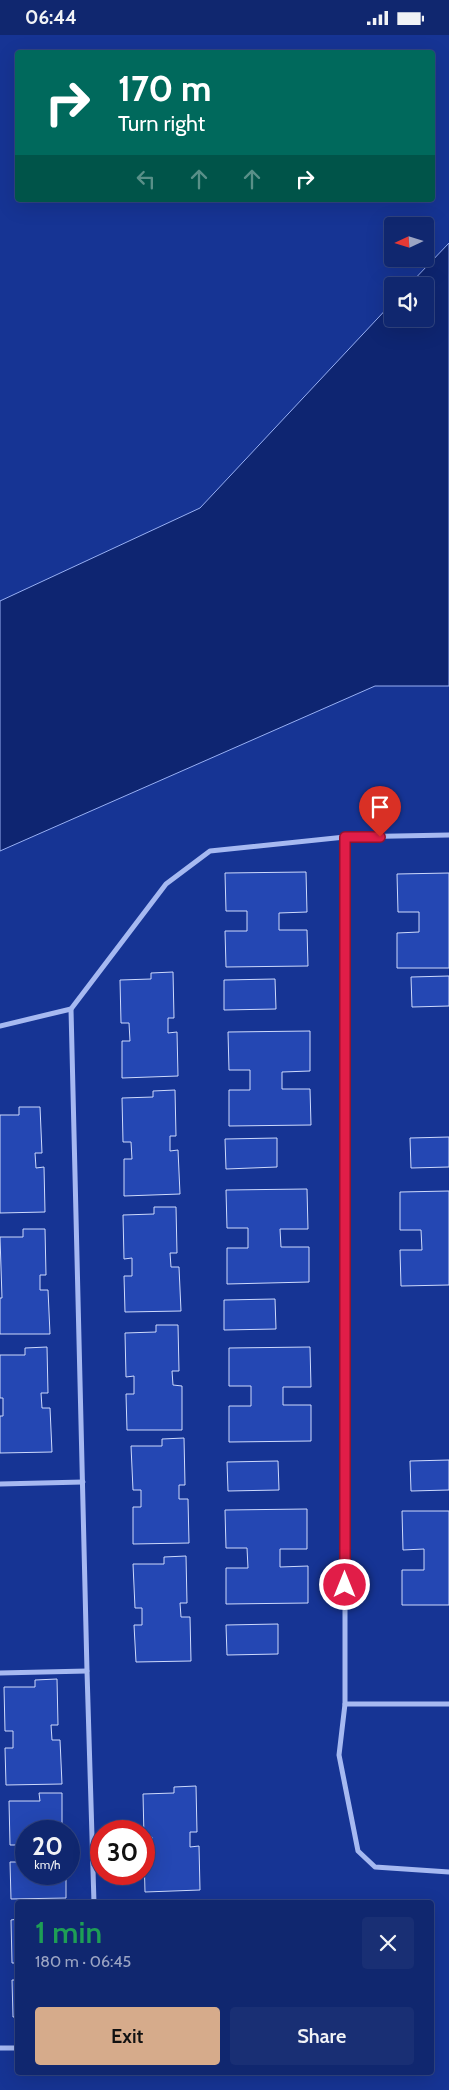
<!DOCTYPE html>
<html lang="en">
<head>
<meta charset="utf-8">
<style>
	:root { --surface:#10276f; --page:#192f74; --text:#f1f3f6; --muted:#9ca5c3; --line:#304482; --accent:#d6ab8b }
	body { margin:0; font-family:Cabin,sans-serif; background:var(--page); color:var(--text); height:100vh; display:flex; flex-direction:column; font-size:19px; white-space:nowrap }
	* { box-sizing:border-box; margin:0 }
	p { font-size:16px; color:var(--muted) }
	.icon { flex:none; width:28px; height:28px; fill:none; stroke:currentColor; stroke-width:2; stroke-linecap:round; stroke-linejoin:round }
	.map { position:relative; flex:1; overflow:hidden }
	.details { position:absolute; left:15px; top:1865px; width:419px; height:175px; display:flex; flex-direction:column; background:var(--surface); border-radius:5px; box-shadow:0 5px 20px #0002,0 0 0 1px var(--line) }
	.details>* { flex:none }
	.hud { position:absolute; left:15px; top:15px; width:420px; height:152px; border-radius:5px; box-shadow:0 5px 20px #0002,0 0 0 1px var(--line); background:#00695c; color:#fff; overflow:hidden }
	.needle { width:32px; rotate:266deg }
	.controls { position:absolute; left:384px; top:182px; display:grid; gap:10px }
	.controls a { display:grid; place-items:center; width:50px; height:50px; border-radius:5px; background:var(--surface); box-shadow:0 5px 20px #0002,0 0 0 1px var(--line); font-size:25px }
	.speed { position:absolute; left:15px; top:1785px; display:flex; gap:10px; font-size:25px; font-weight:700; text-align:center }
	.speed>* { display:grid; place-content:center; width:65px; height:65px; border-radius:50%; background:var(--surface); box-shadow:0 5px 20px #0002,0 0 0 1px var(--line); line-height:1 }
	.speed small { font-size:12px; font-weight:400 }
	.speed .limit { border:8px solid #d22; background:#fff; color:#111 }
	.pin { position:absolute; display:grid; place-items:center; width:42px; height:42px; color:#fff; margin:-51px -21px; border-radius:50% 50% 50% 0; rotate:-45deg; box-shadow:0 0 5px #0007 }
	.pin .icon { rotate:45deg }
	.me { position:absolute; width:55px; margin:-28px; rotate:0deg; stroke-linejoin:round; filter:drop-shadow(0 0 4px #0008) }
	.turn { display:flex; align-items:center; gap:18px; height:105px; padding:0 20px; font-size:22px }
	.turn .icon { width:65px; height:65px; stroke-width:2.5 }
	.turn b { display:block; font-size:35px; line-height:42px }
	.lanes { display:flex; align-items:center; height:48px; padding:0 20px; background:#0003; justify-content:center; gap:25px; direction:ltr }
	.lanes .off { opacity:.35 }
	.round { display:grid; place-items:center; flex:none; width:52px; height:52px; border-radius:5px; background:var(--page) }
	.headline { display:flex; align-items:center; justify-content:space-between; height:85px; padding:0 20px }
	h1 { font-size:30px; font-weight:600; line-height:38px; color:#1e9e55 }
	.cta { display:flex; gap:10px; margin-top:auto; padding:10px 20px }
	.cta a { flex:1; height:58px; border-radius:5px; background:var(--accent); color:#111; font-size:20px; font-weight:600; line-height:58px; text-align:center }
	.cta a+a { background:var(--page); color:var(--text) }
	.status { display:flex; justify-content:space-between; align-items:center; height:35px; padding:0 25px; background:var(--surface); direction:ltr }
	.status svg { height:14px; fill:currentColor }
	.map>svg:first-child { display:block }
	.water { fill:#0e2571; stroke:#98b0f4 }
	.building { fill:#2447b3; stroke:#cdd9fc }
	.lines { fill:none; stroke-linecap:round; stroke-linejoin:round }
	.street { stroke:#a6b9f1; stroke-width:5 }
	.route-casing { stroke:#92132f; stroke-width:12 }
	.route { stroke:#e11d48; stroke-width:9 }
</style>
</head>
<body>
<div class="status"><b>06:44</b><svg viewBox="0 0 49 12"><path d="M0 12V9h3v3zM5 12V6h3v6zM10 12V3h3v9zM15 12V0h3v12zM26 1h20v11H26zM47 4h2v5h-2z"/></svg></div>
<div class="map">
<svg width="449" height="2055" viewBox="0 0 449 2055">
	<rect width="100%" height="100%" fill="#163494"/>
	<polygon class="water" points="449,208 449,651 375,651 0,816 0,566 200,473 392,268 392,284 425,284 425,251 408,251"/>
	<g class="building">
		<polygon points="306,837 307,877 279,878 279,895 307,895 308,931 226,932 225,896 247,896 247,876 226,876 225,838"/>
		<polygon points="449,838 449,933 397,933 397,898 419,897 419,877 398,877 397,839"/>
		<polygon points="173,937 174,983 168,983 168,998 177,997 178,1041 122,1043 122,1006 130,1006 129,988 121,988 120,945 151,944 151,938"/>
		<polygon points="449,941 449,971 412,972 411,942"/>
		<polygon points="275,944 276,974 224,975 224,945"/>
		<polygon points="310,996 310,1036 282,1037 282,1054 310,1054 311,1090 229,1091 229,1055 250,1055 250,1035 229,1035 228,997"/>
		<polygon points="175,1055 176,1101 170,1101 170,1116 178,1115 180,1159 124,1161 124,1124 132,1124 131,1107 123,1107 122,1063 153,1062 153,1056"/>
		<polygon points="19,1072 40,1072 42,1118 35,1118 36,1133 44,1132 45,1177 0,1178 0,1080 19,1080"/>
		<polygon points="449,1102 449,1132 411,1133 410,1103"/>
		<polygon points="277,1103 277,1132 226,1134 225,1104"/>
		<polygon points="307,1154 308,1194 280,1194 281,1212 309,1212 309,1247 227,1249 227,1213 248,1213 248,1193 227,1193 226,1155"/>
		<polygon points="449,1156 449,1250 401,1251 400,1215 422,1215 421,1195 400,1195 400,1157"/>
		<polygon points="154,1172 176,1172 177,1218 170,1218 171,1232 179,1232 181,1276 125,1277 124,1241 132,1241 132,1223 124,1224 123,1180 154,1179"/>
		<polygon points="23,1194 45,1194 46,1240 40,1240 40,1255 48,1255 50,1299 0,1299 0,1263 2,1263 0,1202 23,1202"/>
		<polygon points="275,1264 276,1294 224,1295 224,1265"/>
		<polygon points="156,1290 178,1290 179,1336 172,1336 173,1350 182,1351 182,1395 127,1395 126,1359 134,1359 134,1341 126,1342 125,1298 156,1297"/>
		<polygon points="47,1312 48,1358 41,1358 42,1373 50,1373 52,1417 0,1418 0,1381 3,1381 3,1363 0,1363 0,1320 25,1320 25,1313"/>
		<polygon points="310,1312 311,1352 283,1352 283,1370 311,1370 311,1406 229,1407 229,1371 251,1371 251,1351 229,1351 229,1313"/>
		<polygon points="184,1403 185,1450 179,1450 179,1464 188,1464 189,1508 133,1509 133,1472 141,1472 141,1455 133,1455 131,1411 162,1411 162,1404"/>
		<polygon points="449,1425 449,1455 411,1456 410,1426"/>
		<polygon points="278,1426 279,1455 228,1456 227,1427"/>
		<polygon points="307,1474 307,1514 280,1514 280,1532 308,1531 308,1568 226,1569 226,1533 248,1533 247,1513 226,1513 225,1475"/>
		<polygon points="402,1476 449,1476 449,1570 402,1570 402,1535 424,1535 424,1514 403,1515"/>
		<polygon points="186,1521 187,1568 180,1568 181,1582 190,1582 191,1626 136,1627 134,1590 142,1590 142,1573 135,1573 133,1529 164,1529 164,1522"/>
		<polygon points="278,1589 278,1619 227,1620 226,1590"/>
		<polygon points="57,1644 58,1690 51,1690 52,1705 60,1705 62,1749 6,1750 5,1713 13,1713 13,1696 5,1696 4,1652 35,1652 35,1645"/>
		<polygon points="196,1751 197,1797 190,1797 190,1812 199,1811 200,1855 145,1857 144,1820 152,1820 152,1802 144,1802 143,1759 174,1758 174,1752"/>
		<polygon points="39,1758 62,1758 62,1796 26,1796 26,1839 66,1839 66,1863 11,1864 10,1827 18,1827 18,1810 10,1810 9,1766 40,1766"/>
		<polygon points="18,1884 18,1928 12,1928 11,1885"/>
		<polygon points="12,1945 18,1945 18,1982 13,1982"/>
	</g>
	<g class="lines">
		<g class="street">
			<polyline points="345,802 345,1669 449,1669"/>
			<polyline points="0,991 71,974"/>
			<polyline points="0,1449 83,1447"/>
			<polyline points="0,1638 87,1636"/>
			<polyline points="345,1669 339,1720 358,1816 375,1832 449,1837"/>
			<polyline points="94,1868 87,1636 71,974 166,849 210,816 345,802 449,800"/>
			<polyline points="0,2013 18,2013"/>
		</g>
	</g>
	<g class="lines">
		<g class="route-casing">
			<polyline id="route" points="345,1550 345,802 380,802"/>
		</g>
		<use href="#route" class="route"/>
	</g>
</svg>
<div class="controls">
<a><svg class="needle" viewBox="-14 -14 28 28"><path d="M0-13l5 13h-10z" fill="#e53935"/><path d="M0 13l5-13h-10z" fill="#9ca5c3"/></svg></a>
<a><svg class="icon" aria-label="sound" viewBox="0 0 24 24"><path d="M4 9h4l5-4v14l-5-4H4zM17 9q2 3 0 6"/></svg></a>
</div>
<div class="speed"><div>20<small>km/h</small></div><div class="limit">30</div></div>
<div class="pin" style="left:380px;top:802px;background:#d93025"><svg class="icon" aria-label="arrive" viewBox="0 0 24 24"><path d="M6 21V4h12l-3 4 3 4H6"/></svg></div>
<svg class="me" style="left:345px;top:1550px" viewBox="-20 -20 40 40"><circle r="17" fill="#e11d48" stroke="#fff" stroke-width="3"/><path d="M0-11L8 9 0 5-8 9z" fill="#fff"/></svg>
<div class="hud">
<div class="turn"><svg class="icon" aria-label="right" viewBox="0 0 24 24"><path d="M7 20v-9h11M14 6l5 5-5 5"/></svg><div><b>170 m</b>Turn right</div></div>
<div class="lanes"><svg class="icon off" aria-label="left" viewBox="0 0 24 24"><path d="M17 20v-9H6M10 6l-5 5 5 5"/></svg><svg class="icon off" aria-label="ahead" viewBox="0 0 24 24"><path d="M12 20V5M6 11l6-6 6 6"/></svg><svg class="icon off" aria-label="ahead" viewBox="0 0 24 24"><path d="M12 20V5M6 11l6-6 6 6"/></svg><svg class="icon" aria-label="right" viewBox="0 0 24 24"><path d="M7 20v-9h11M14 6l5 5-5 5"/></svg></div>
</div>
<section class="details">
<div class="headline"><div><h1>1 min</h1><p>180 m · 06:45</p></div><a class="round"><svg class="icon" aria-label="close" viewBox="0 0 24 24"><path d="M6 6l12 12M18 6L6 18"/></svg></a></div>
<div class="cta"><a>Exit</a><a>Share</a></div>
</section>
</div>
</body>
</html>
